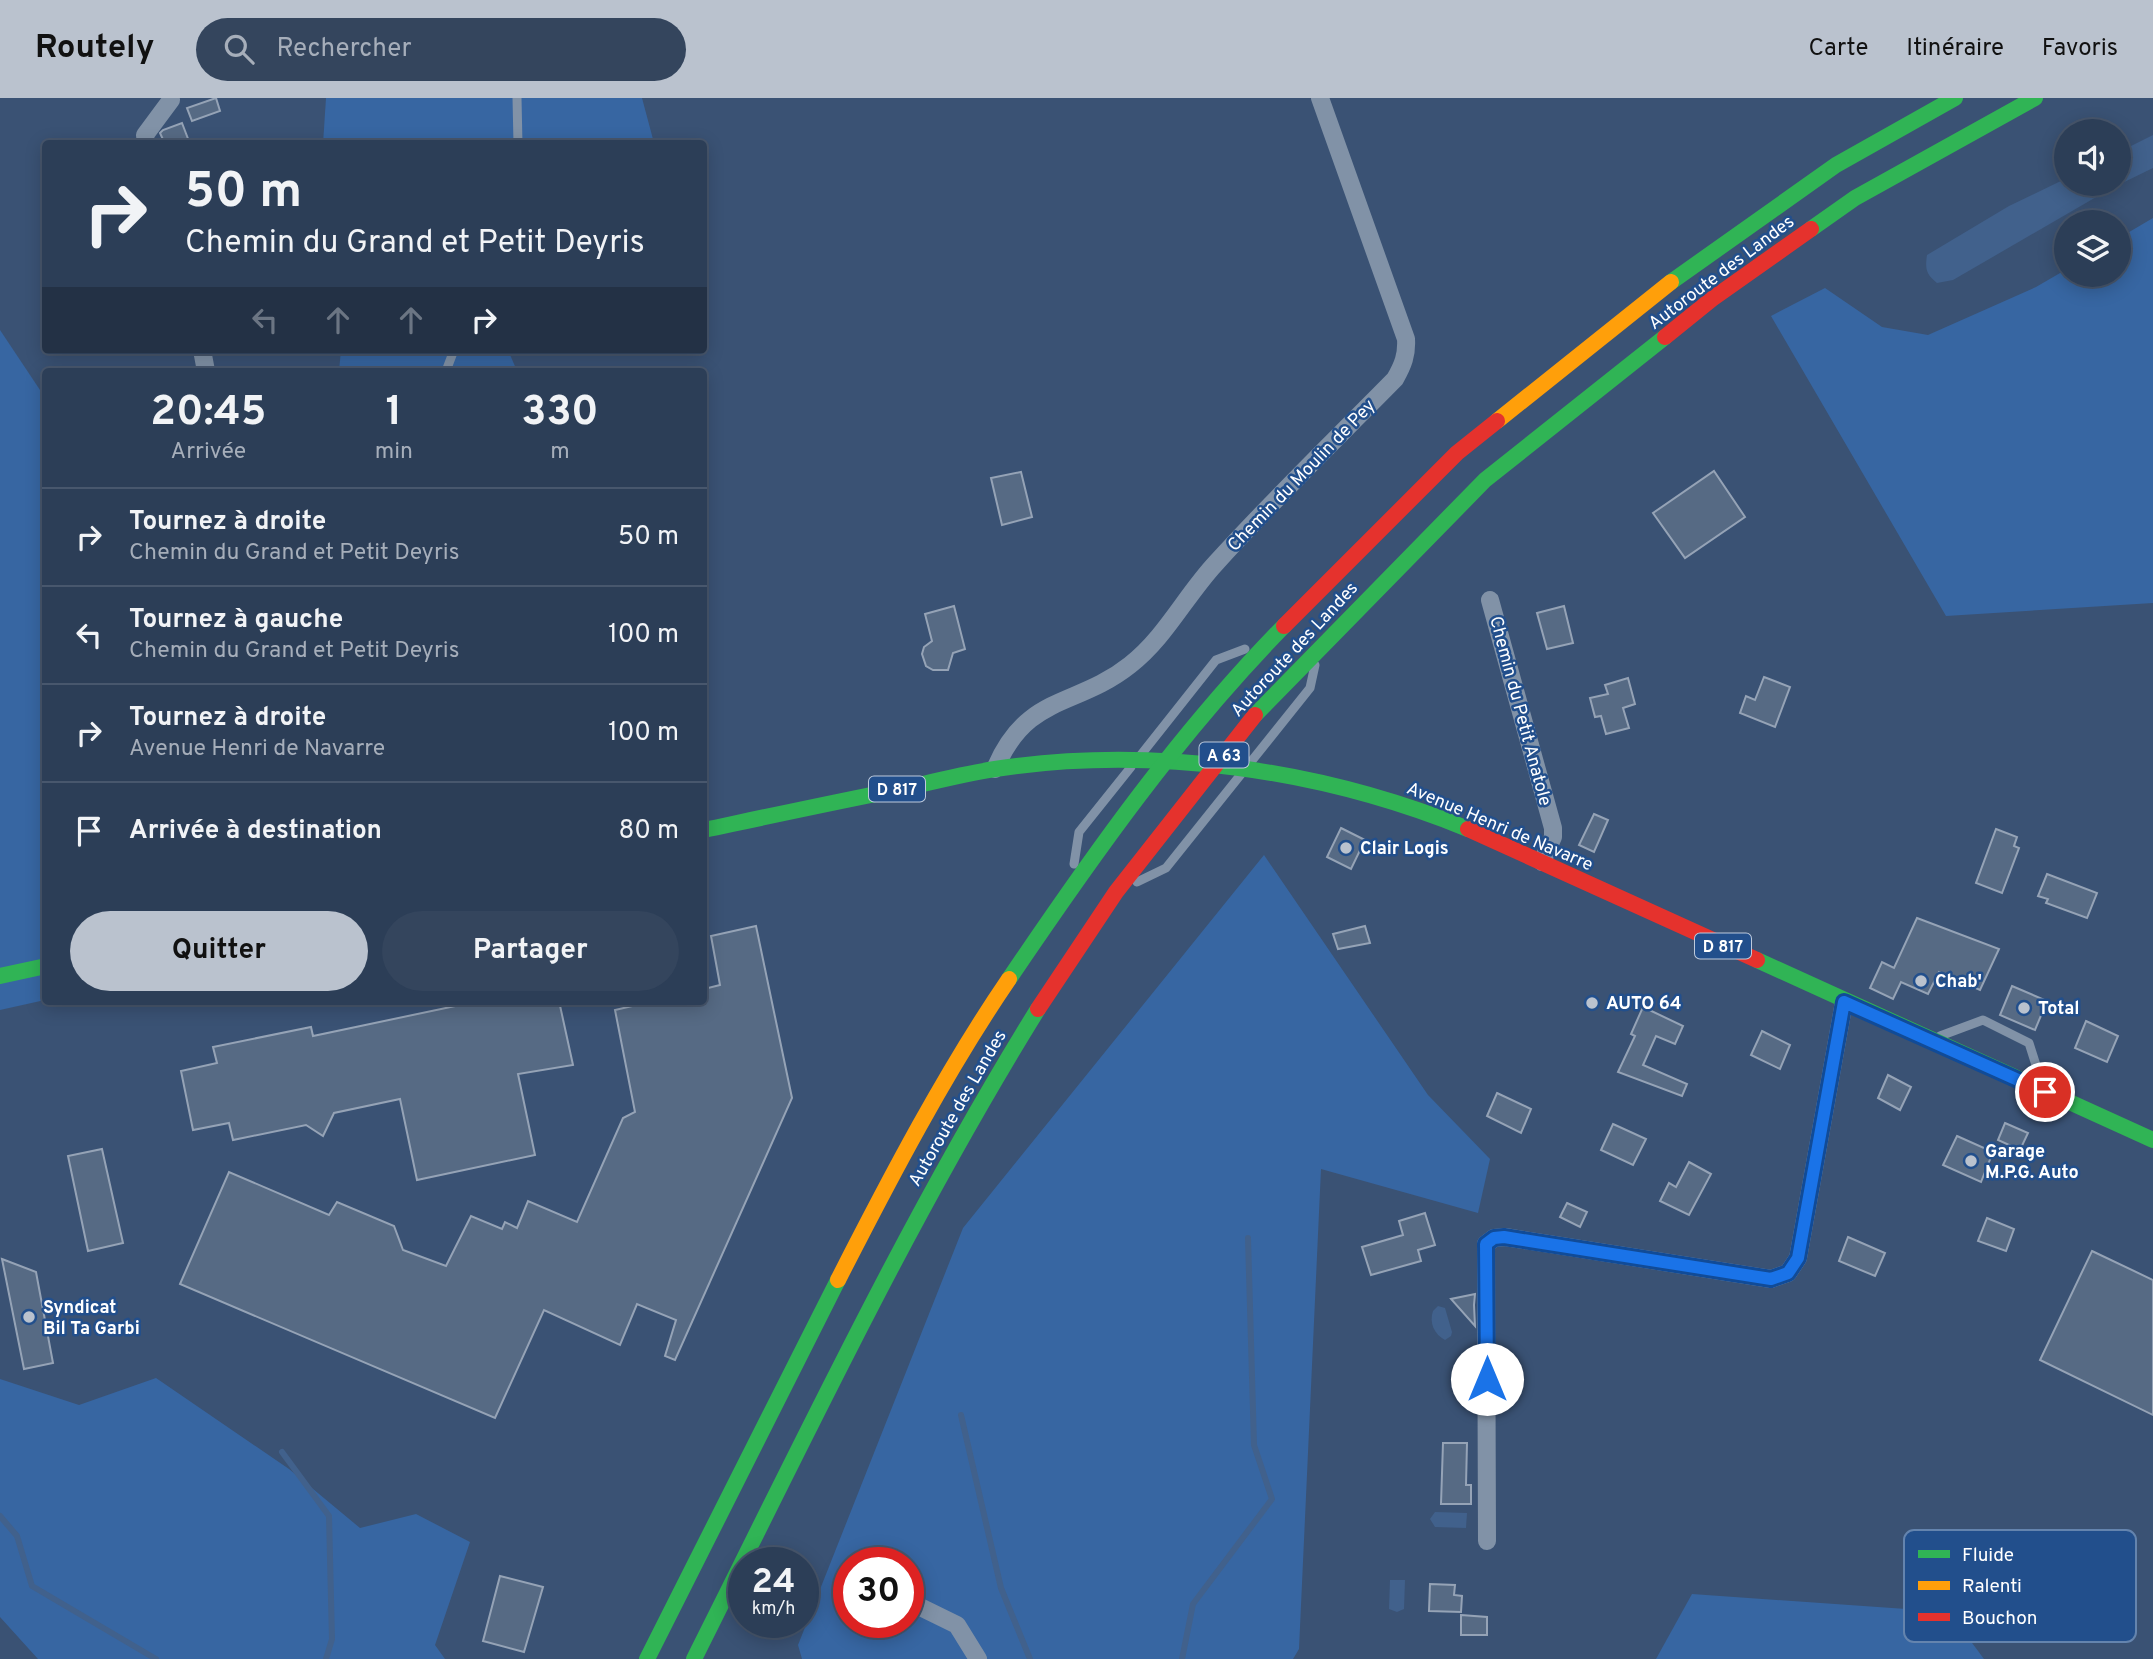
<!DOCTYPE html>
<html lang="fr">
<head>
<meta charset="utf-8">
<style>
	:root { --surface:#2c3e57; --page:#34455d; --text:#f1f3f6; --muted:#a6aeba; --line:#48576d; --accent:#bac2ce }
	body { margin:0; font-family:Overpass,sans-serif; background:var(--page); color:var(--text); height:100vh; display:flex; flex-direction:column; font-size:26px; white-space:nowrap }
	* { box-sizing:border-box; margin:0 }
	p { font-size:23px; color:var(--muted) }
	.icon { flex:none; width:38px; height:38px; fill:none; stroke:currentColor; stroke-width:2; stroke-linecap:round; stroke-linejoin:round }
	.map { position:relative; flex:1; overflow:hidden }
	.side { position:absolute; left:42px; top:270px; width:665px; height:637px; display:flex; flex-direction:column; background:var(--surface); border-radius:7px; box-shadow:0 4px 18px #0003,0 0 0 2px var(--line) }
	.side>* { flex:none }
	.hud { position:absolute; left:42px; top:42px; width:665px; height:214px; border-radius:7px; box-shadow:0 4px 18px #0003,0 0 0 2px var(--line); background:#2c3e57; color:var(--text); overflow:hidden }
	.tools { position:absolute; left:2054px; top:21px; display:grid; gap:14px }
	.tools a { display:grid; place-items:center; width:77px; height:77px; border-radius:50%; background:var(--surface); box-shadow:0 4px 18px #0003,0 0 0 2px var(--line); font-size:35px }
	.speed { position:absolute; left:728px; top:1449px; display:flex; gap:14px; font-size:35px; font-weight:700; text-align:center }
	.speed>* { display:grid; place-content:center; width:91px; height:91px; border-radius:50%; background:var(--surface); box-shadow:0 4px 18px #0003,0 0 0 2px var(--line); line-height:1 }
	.speed small { font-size:18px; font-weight:400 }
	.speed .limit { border:10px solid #d22; background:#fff; color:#111 }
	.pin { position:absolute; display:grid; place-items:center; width:60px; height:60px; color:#fff; margin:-30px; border:4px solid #fff; border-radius:50%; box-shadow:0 2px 7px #0007 }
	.me { position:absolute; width:77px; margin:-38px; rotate:0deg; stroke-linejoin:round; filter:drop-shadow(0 0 5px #0008) }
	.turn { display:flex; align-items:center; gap:24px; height:147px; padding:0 28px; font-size:32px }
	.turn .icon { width:91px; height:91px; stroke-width:2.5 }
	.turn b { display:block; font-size:49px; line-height:60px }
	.lanes { display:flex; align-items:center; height:66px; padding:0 28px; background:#0003; justify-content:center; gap:35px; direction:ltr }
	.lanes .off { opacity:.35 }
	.eta { display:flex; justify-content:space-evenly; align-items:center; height:119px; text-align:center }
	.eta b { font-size:42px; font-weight:700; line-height:49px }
	.action { display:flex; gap:14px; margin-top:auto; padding:14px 28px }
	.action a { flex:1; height:80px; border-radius:42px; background:var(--accent); color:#111; font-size:28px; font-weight:700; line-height:80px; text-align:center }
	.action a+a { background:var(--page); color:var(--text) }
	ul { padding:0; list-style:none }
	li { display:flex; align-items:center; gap:21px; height:98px; padding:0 28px; border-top:2px solid var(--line) }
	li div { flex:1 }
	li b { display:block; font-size:26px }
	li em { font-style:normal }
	header { display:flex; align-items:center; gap:42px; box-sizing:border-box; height:98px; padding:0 35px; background:var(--accent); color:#111 }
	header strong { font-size:33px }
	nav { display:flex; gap:38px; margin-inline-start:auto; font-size:24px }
	.search { width:490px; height:63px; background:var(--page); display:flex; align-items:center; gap:18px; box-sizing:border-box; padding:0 24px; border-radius:38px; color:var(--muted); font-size:26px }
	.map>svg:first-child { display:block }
	.green { fill:#3766a2; fill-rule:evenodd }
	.water { fill:#41618c }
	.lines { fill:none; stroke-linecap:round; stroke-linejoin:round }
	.stream { stroke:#41618c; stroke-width:6 }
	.building { fill:#566a84; stroke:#95a3b6; stroke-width:2 }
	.lane { stroke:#8192a7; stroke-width:9 }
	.street { stroke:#8192a7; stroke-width:18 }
	.fast { stroke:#30b455; stroke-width:16 }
	.slow { stroke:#ff9f0a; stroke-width:16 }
	.jam { stroke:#e5322d; stroke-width:16 }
	.route-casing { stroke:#114b97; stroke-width:18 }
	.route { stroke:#1a73e8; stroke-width:12 }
	.poi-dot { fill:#bac2ce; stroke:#224f8c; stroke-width:2.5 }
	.labels { text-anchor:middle; stroke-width:5; stroke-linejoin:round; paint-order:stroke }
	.shield { fill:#224f8c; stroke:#bdcadc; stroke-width:2 }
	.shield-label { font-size:16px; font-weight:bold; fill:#fff }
	.street-label { font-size:18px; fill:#fff; stroke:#224f8c }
	.poi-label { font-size:18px; font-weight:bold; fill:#fff; stroke:#224f8c; text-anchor:start }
	.key { fill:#224f8c; stroke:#6484ae; stroke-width:2 }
	.key-label { font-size:19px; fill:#fff }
</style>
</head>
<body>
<header>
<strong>Routely</strong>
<div class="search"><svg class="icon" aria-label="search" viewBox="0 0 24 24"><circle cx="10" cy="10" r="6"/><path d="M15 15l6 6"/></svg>Rechercher</div>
<nav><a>Carte</a><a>Itinéraire</a><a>Favoris</a></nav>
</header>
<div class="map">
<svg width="2153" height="1561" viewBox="0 0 2153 1561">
	<rect width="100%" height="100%" fill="#3a5274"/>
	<g class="green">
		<polygon points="326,0 642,0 654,45 323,46"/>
		<polygon points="2153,120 2153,505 1946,518 1771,218 1825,190 1882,229 1928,237 2036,189 2067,171 2067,177 2119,177 2119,140"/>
		<polygon points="0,232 46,301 45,902 0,912"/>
		<polygon points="341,252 508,252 517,273 339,273"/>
		<path d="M1264,757L1428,997L1490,1061L1478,1115L1321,1071L1299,1551L1293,1561H802L798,1547L963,1130ZM849,1465H908V1524H849Z"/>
		<polygon points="156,1280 289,1371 360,1430 416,1416 470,1444 435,1547 445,1561 38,1561 0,1519 0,1281 79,1307"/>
		<polygon points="1692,1496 1949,1514 1984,1561 1656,1561"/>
	</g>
	<g class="water">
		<path d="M2153,37V70L2110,91L1953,182L1937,185C1926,176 1925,171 1927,157L2009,108L2067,80V86H2119V54Z"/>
		<path d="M1438,1208L1445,1210L1452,1234L1451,1238L1445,1242C1434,1236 1429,1225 1433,1213Z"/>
		<polygon points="1435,1414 1467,1415 1466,1430 1435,1429 1430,1421"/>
		<polygon points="1390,1482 1405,1482 1404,1511 1397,1514 1389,1511"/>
	</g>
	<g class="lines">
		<g class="stream">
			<polyline points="961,1317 1001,1490 1030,1561"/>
			<polyline points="282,1354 329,1418 332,1541 326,1561"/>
			<polyline points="0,1418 17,1438 32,1488 156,1561"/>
			<polyline points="1182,1561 1193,1506 1272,1401 1254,1347 1248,1140"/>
		</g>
	</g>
	<g class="building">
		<polygon points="216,0 220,13 192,23 187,10"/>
		<polygon points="182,25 190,46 165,46 160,35 163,32"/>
		<polygon points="1714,373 1745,419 1685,460 1653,415"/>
		<polygon points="1021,374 1032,419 1002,427 991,380"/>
		<polygon points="954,508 965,551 953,555 948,572 933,572 926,568 922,556 924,549 932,543 925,516"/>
		<polygon points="1564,508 1573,545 1547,551 1537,515"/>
		<polygon points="1764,579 1790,589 1775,629 1740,615 1746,598 1755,602"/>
		<polygon points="1628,580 1635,606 1623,610 1629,630 1606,636 1601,618 1595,619 1590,600 1608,596 1605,587"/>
		<polygon points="1594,716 1608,722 1594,754 1579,747"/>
		<polygon points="1341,730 1365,742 1351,771 1327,759"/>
		<polygon points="1996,731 2017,739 2014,748 2019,750 2002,795 1976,785"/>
		<polygon points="2047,776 2097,795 2087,820 2046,805 2048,801 2038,798"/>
		<polygon points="1917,820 1999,851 1980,892 1939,874 1928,896 1901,884 1893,901 1870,890 1882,864 1894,870"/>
		<polygon points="756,828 792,1000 675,1262 665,1258 676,1222 637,1206 620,1247 544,1212 495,1320 180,1186 229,1074 329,1117 337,1104 394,1128 403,1152 446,1168 471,1118 502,1131 505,1124 517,1130 528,1103 577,1124 623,1020 635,1014 615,912 654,903 704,903 704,891 720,887 711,838"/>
		<polygon points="1365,828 1370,845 1338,851 1333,836"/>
		<polygon points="2012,888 2047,903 2035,932 2000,917"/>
		<polygon points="479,903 559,903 573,967 518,976 535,1057 417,1082 400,1001 334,1015 323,1038 306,1027 233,1042 229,1025 193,1032 181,973 217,965 213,949 311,929 313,938"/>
		<polygon points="1643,909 1683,928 1675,946 1656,938 1643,967 1687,986 1682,998 1618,974 1635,938 1631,936"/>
		<polygon points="2086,923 2118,938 2107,964 2075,950"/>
		<polygon points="1762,933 1790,947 1780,971 1751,957"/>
		<polygon points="1888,977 1911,989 1900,1012 1878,1000"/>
		<polygon points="1497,995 1531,1011 1521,1035 1487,1018"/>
		<polygon points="2005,1025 2028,1035 2020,1052 1998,1042"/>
		<polygon points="1613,1026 1646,1041 1633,1067 1601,1052"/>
		<polygon points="1957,1038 1993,1054 1981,1084 1943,1067"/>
		<polygon points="102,1051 123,1145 88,1153 68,1058"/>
		<polygon points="1689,1064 1711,1076 1689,1117 1660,1103 1669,1085 1676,1089"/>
		<polygon points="1567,1105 1587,1114 1580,1129 1560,1119"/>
		<polygon points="1425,1115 1435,1147 1418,1152 1421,1163 1371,1177 1362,1149 1403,1137 1399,1123"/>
		<polygon points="1987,1120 2014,1131 2006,1153 1978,1143"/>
		<polygon points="1848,1139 1885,1155 1875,1178 1839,1163"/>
		<polygon points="2092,1153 2153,1182 2153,1317 2040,1262"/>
		<polygon points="2,1161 36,1174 53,1265 24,1271"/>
		<polygon points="1475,1196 1474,1207 1475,1228 1451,1201"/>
		<polygon points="1443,1345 1467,1345 1466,1387 1471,1387 1471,1406 1441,1406"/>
		<polygon points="500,1478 543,1489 524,1554 483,1543"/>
		<polygon points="1430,1486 1455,1487 1454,1497 1462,1498 1461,1514 1429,1513"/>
		<polygon points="1461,1517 1487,1519 1487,1537 1461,1537"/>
	</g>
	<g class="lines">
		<g class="lane">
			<polyline points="517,0 518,46"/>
			<polyline points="446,273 454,252"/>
			<polyline points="1140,658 1216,562 1245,551"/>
			<polyline points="1074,766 1079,734 1131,669"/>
			<polyline points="1137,784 1166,770 1310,590 1315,567"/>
			<polyline points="1940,938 1983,922 2029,945 2042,986"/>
		</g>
		<g class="street">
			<polyline points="146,46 145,37 171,2"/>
			<polyline points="202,252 206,273"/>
			<polyline points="1490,502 1553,730 1553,739 1542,764"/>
			<path d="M995,671C1027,595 1076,610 1130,567C1165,540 1186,497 1216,465C1273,402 1335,342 1395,281C1403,267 1407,257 1406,241L1320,0"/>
			<polyline points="1487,1443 1486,1146 1494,1140 1505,1139 1771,1181 1788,1175 1798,1160 1844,904"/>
			<polyline points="908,1503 957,1527 978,1561"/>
		</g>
		<g class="fast">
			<polyline points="1811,131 1855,100 2035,0"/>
			<polyline points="1671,184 1836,67 1955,0"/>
			<polyline points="1255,617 1485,382 1665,239"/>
			<path d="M704,732C770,718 835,704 901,691C932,684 963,676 995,671C1152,647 1321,671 1468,731"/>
			<polyline points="1757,862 2153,1042"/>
			<polyline points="0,878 46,868"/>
			<path d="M1009,881C1093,757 1179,635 1284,528"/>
			<polyline points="647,1561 838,1182"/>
			<path d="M694,1561C804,1342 909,1119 1038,911"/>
		</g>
		<g class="slow">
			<polyline points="1497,323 1671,184"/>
			<path d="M838,1182C889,1082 946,973 1009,881"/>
		</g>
		<g class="jam">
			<polyline points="1665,239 1712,201 1811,131"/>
			<polyline points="1284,528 1457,355 1497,323"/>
			<polyline points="1468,731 1757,862"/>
			<polyline points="1038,911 1116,794 1255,617"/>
		</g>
	</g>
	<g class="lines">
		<g class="route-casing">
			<polyline id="route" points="1487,1281 1486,1146 1494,1140 1504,1139 1771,1181 1788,1175 1798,1160 1844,904 2045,994"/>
		</g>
		<use href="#route" class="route"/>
	</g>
	<g class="poi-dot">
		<circle cx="1346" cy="750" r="7"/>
		<circle cx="1921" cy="883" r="7"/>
		<circle cx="1592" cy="905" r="7"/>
		<circle cx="2024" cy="910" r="7"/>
		<circle cx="1971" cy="1063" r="7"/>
		<circle cx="29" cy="1219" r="7"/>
	</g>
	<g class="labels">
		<g class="shield">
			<rect x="1199.5" y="644.5" width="49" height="25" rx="5"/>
			<rect x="869" y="678.5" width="56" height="25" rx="5"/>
			<rect x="1695" y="835.5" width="56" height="25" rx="5"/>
		</g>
		<g class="shield-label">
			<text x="1224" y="663">A 63</text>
			<text x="897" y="697">D 817</text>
			<text x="1723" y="854">D 817</text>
		</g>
		<g class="street-label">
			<text transform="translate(1721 174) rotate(-37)" y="6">Autoroute des Landes</text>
			<text transform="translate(1301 377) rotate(-46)" y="6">Chemin du Moulin de Pey</text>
			<text transform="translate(1294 551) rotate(-47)" y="6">Autoroute des Landes</text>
			<text transform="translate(1521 613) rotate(75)" y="6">Chemin du Petit Anatole</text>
			<text transform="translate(1500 728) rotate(23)" y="6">Avenue Henri de Navarre</text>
			<text transform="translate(957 1010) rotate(-60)" y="6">Autoroute des Landes</text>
		</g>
		<g class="poi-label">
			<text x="1360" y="756">Clair Logis</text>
			<text x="1935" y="889">Chab'</text>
			<text x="1606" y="911">AUTO 64</text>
			<text x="2038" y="916">Total</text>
			<text x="1985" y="1059">Garage<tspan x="1985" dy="21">M.P.G. Auto</tspan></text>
			<text x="43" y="1215">Syndicat<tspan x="43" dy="21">Bil Ta Garbi</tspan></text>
		</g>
	</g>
	<rect x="1904" y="1432" width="232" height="112" rx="10" class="key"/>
	<rect x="1918" y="1452" width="32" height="8" fill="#30b455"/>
	<rect x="1918" y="1483" width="32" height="9" fill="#ff9f0a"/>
	<rect x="1918" y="1515" width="32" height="8" fill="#e5322d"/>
	<g class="key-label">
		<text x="1962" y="1463">Fluide</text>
		<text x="1962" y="1494">Ralenti</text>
		<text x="1962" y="1526">Bouchon</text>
	</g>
</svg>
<div class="tools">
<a><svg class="icon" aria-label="sound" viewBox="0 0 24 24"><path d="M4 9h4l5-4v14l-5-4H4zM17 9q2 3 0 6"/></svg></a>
<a><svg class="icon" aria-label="layers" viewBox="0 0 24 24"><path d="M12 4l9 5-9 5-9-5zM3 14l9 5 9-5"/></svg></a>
</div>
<div class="speed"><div>24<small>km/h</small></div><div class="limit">30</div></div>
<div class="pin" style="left:2045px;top:994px;background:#d93025"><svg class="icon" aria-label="arrive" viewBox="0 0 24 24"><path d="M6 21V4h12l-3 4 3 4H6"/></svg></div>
<svg class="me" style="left:1487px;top:1281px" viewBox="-20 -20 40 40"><circle r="19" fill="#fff"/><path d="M0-13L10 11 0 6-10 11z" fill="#1a73e8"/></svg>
<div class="hud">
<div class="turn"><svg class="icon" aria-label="right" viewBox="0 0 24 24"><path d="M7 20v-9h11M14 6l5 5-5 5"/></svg><div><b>50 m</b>Chemin du Grand et Petit Deyris</div></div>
<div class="lanes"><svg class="icon off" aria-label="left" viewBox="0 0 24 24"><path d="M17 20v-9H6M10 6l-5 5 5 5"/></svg><svg class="icon off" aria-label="ahead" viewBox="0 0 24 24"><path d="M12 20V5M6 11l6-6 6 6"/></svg><svg class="icon off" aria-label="ahead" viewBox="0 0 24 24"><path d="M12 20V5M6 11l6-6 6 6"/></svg><svg class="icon" aria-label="right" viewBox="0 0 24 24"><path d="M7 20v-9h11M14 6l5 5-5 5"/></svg></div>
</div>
<section class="side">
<div class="eta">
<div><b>20:45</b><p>Arrivée</p></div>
<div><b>1</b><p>min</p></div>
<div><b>330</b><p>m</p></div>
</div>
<ul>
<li><svg class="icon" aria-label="right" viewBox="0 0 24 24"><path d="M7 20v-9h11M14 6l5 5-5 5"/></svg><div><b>Tournez à droite</b><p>Chemin du Grand et Petit Deyris</p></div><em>50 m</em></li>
<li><svg class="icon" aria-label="left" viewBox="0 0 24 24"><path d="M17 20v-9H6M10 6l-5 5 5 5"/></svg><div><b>Tournez à gauche</b><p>Chemin du Grand et Petit Deyris</p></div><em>100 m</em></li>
<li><svg class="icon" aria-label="right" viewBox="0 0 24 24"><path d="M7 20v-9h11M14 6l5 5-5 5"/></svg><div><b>Tournez à droite</b><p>Avenue Henri de Navarre</p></div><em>100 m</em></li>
<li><svg class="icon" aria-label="arrive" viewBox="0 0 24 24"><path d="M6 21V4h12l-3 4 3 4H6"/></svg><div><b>Arrivée à destination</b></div><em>80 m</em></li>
</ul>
<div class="action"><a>Quitter</a><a>Partager</a></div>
</section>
</div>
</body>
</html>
